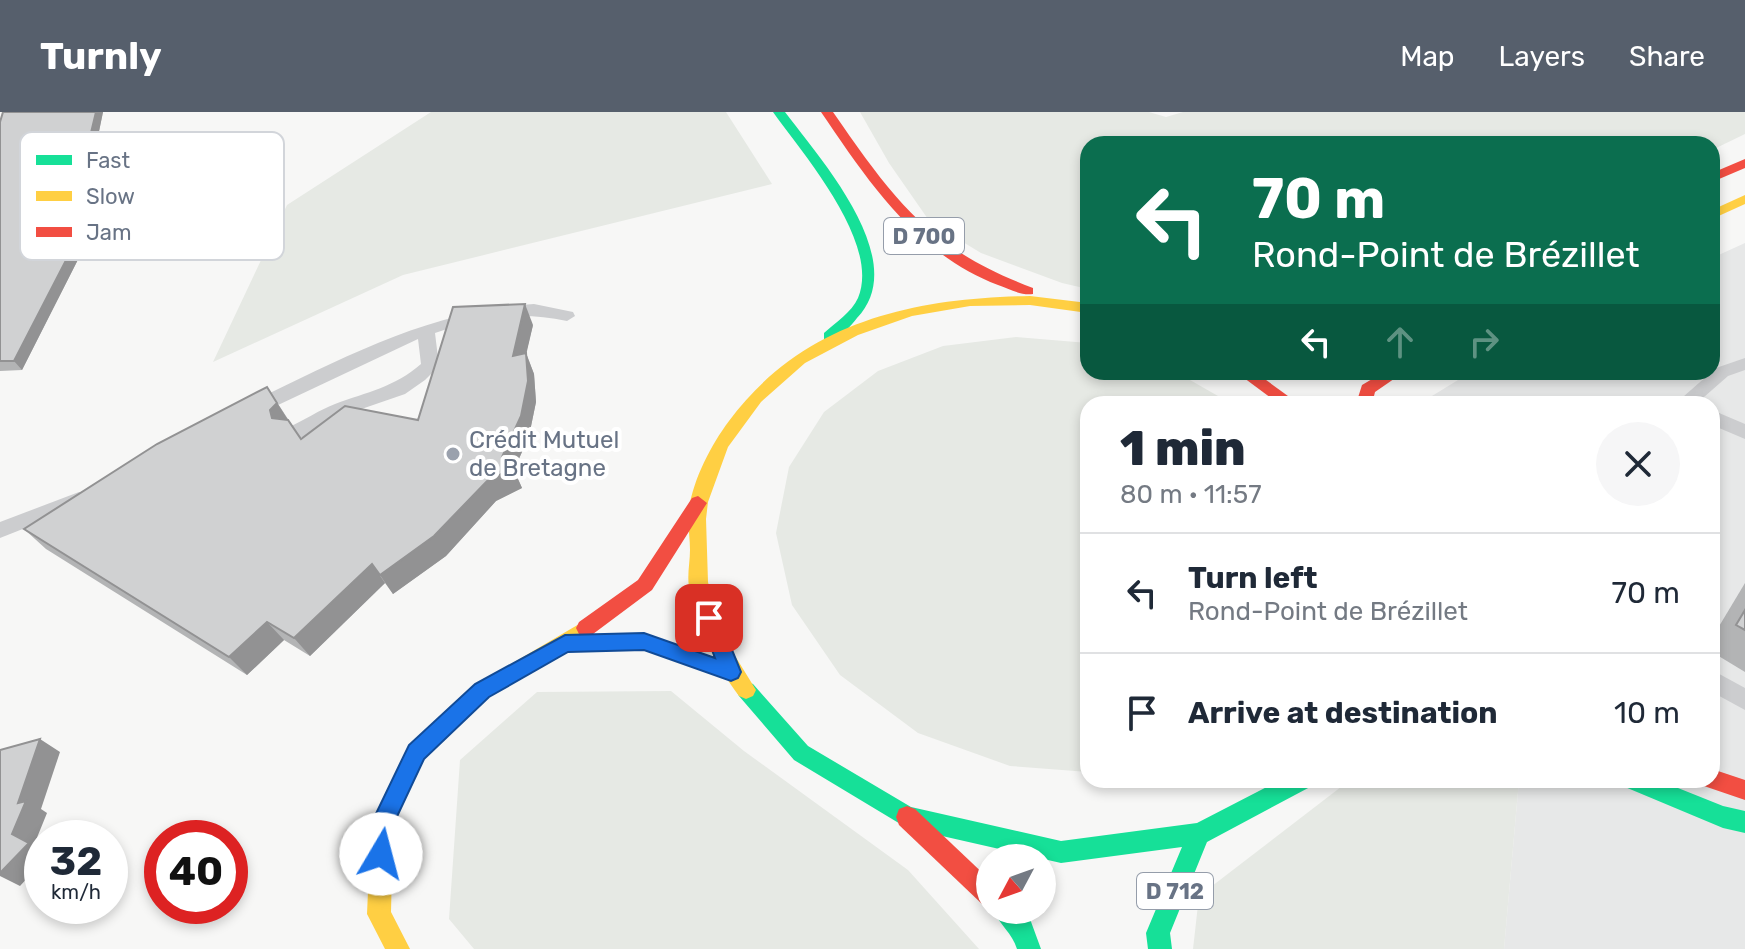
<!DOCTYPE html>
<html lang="en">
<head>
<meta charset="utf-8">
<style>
	:root { --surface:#fff; --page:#f6f6f7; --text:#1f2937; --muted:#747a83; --line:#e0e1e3; --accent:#565f6c }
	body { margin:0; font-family:Rubik,sans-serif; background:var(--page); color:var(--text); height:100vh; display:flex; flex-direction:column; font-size:30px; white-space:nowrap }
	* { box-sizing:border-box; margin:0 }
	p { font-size:26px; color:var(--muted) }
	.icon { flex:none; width:44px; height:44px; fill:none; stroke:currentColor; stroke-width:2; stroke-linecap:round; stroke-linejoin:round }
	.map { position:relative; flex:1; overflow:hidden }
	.drawer { position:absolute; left:1080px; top:284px; width:640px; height:392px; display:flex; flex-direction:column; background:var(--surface); border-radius:24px; box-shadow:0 4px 12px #0003 }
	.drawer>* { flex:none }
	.hud { position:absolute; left:1080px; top:24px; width:640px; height:244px; border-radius:24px; box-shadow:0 4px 12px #0003; background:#0b6e4f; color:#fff; overflow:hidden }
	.needle { width:52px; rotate:229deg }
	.buttons { position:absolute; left:976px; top:732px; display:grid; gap:16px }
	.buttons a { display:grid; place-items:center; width:80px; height:80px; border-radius:50%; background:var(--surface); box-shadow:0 4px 12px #0003; font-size:40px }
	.speed { position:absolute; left:24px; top:708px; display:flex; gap:16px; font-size:40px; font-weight:700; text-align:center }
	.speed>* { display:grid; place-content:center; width:104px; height:104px; border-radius:50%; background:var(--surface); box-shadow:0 4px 12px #0003; line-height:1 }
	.speed small { font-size:20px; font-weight:400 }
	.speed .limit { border:12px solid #d22; background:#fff; color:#111 }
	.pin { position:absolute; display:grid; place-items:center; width:68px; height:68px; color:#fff; margin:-34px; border-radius:16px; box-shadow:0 4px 12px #0006 }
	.me { position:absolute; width:88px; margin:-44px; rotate:8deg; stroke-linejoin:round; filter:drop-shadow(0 0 6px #0008) }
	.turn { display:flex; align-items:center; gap:28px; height:168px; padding:0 40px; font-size:36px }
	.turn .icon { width:104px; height:104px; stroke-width:2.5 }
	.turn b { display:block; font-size:56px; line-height:68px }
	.lanes { display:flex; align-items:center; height:76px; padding:0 40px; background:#0003; justify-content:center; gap:40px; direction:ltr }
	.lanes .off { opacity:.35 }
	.round { display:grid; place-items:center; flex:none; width:84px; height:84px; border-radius:42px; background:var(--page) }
	.overview { display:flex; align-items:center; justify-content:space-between; height:136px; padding:0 40px }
	h1 { font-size:48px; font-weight:800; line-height:60px }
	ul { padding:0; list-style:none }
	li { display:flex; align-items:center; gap:24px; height:120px; padding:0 40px; border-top:2px solid var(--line) }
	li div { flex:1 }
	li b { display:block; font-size:30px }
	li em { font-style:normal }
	header { display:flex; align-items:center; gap:48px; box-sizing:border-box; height:112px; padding:0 40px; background:var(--accent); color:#fff }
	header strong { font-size:38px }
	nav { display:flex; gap:44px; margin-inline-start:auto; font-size:28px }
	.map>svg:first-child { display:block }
	.built { fill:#e7e8e8 }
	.green { fill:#e6e9e4 }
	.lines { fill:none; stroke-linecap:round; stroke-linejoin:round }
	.lane { fill:#cccdcf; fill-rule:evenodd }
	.fast { fill:#16e098; fill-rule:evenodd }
	.slow { fill:#ffcf43; fill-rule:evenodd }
	.jam { fill:#f24e42; fill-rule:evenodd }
	.wall { fill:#b3b4b5 }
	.shaded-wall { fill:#929293 }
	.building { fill:#d0d1d2; stroke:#929293; stroke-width:2 }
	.route { fill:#1a73e8; stroke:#114b97; stroke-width:2 }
	.poi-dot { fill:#9aa1ad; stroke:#fff; stroke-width:3 }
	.labels { text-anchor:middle; stroke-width:8; stroke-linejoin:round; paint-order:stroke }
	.shield { fill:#fff; stroke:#959daa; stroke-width:2 }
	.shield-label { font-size:22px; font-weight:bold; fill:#687385 }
	.poi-label { font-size:24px; fill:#687385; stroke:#fff; text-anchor:start }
	.key { fill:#fff; stroke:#d2d5da; stroke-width:2 }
	.key-label { font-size:22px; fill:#687385 }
</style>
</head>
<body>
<header>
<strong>Turnly</strong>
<nav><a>Map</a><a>Layers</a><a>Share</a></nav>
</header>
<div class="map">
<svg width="1745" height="837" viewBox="0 0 1745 837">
	<rect width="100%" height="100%" fill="#f7f7f6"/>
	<polygon class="built" points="1745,131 1745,837 1504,837 1519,668 1712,668 1712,292 1419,292 1471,260 1712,260 1712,146"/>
	<g class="green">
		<polygon points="431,0 726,0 772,72 403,163 213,250 287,93"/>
		<polygon points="860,0 1149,0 1166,5 1183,0 1745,0 1745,22 1712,38 1712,32 1088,32 1088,177 1062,171 981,141 930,110 889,51"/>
		<polygon points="1016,225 1088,231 1088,260 1176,260 1232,292 1088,292 1088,660 1010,654 918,621 840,563 792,493 776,421 789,355 824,300 878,259 943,234"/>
		<polygon points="671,579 744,639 908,758 979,837 474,837 449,807 460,648 537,580"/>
		<polygon points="1350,668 1519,668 1504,837 1193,837 1199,784"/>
	</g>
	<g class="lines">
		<g class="lane">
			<path d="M534,192L573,200L575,204L567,209C518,199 481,205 435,221L439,254L425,268L405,282L347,302L303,325H289L287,320L289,315C305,308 319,298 335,292C367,280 395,275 421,252L418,227L259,302H247L244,297L247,292C339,248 430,198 534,192Z"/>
			<polygon points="1745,246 1745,258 1728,264 1696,292 1675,292 1716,256"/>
			<polygon points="1712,298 1745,312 1745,327 1712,313"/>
			<polygon points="79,380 86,382 89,387 86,392 0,426 0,410"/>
			<polygon points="1712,558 1745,576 1745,598 1712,580"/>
		</g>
		<g class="fast">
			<path d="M773,0H785C821,48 912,149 857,206C850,215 840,226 829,230L824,229V221C835,211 852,200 858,186C881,131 803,42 773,0Z"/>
			<polygon points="644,522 738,554 741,560 738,566 731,569 644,538 565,540 558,538 555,532 558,526 565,524"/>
			<polygon points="746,569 753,572 808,634 911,695 1061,729 1197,711 1280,668 1313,668 1310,675 1207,730 1170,821 1172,837 1148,837 1146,821 1182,735 1061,751 907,716 794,648 739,584 736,578 739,572"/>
			<polygon points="1622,668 1658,668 1723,694 1745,699 1745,721 1723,716 1625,675"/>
			<path d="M993,798H1022L1030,807L1041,837H1017C1012,821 1000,813 993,798Z"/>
		</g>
		<g class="slow">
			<polygon points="1745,83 1745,92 1712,107 1712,98"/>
			<path d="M1030,184L1088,191V201L1030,193L970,194L912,204L858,223L805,251L761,290L728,335L708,390L706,407L708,470L713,492L732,539L756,578L753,584L746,587L739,584C716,553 696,513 689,475C687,463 690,450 690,438C690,424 687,410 689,396C694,366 711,333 729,309C803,209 914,186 1030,184Z"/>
			<polygon points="586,508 593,510 596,516 593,522 572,538 489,585 423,647 393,713 391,800 410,837 385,837 367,802 371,712 409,633 475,573"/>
		</g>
		<g class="jam">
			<path d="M821,0H833C894,88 929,137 1033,176V182C1022,184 1009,177 998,173C916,142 868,69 821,0Z"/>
			<polygon points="1745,47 1745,56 1712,70 1712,61"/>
			<polygon points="1236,260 1255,260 1299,292 1279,292"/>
			<polygon points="1384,260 1404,260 1375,280 1372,292 1356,292 1362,273"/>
			<polygon points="698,384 707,391 652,478 593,522 586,524 579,522 576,516 579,510 638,468 692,386"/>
			<polygon points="1712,657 1745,668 1745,688 1704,674 1702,668 1712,668"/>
			<polygon points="907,694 915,697 990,768 990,796 982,792 899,713 896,705 899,697"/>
		</g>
	</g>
	<g class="wall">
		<polygon points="3,0 103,0 98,24 127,22 133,31 128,39 131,43 22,258 0,259 0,10"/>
		<polygon points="533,213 526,241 534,262 536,290 529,324 514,358 522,376 496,389 446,444 393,482 385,471 310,544 284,528 247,563 46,437 24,417 267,275 301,327 418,308"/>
		<polygon points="1745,471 1745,560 1712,540 1712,526"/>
	</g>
	<g class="shaded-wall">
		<polygon points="96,0 103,0 96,34 90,25"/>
		<polygon points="127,22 133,31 128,39 131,43 22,258 14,249 118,35"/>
		<polygon points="525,192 533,213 521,265 513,244"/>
		<polygon points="526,241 534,262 536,290 529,324 514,358 522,376 496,389 446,444 393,482 380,463 502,345"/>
		<polygon points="267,275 290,311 272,306"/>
		<polygon points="372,452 385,471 310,544 294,526"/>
		<polygon points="267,510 284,528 247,563 229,545"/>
		<polygon points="40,627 60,640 41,697 47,701 34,733 42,738 42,750 20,774 0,764 0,761 12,722 18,691"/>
	</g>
	<g class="building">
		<polygon points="3,0 96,0 90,25 127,22 118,35 125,34 14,249 0,249 0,10"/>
		<polygon points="525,192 513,244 526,241 528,269 521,304 502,345 513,356 487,369 434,424 380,463 372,452 294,526 267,510 229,545 24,417 157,332 267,275 277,291 270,298 272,306 288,308 301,327 345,294 418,308 453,195"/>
		<polygon points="1745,498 1745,518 1736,513"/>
		<polygon points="40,627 18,691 26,689 12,722 29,731 0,761 0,638"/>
	</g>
	<polygon class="route" points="709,498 716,500 719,506 741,560 738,566 731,569 644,538 568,540 489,585 424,647 393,713 392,742 389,750 381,753 373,750 370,742 371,712 409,633 475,572 565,523 644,521 715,546 700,506 703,500"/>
	<circle class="poi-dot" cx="453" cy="342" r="8"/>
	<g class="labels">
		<g class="shield">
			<rect x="884" y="106" width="80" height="36" rx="6"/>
			<rect x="1137" y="761" width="76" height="36" rx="6"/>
		</g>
		<g class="shield-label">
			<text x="924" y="132">D 700</text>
			<text x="1175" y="787">D 712</text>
		</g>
		<g class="poi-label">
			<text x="469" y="336">Crédit Mutuel<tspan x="469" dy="28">de Bretagne</tspan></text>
		</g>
	</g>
	<rect x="20" y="20" width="264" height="128" rx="12" class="key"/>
	<rect x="36" y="43" width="36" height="10" fill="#16e098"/>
	<rect x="36" y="79" width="36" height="10" fill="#ffcf43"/>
	<rect x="36" y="115" width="36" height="10" fill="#f24e42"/>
	<g class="key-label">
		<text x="86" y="56">Fast</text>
		<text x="86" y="92">Slow</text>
		<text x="86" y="128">Jam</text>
	</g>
</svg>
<div class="buttons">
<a><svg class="needle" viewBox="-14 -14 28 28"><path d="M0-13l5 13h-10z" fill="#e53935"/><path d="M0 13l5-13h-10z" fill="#747a83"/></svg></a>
</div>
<div class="speed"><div>32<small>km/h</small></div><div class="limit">40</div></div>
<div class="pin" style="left:709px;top:506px;background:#d93025"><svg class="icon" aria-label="arrive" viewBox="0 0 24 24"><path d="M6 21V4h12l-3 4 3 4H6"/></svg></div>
<svg class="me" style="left:381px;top:742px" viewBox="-20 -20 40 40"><circle r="19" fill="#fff"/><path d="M0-13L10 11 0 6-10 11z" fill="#1a73e8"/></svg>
<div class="hud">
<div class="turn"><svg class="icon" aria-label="left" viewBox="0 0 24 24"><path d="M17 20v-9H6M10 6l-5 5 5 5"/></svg><div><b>70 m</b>Rond-Point de Brézillet</div></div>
<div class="lanes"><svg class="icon" aria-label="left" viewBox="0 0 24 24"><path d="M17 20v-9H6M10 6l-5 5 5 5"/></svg><svg class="icon off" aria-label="ahead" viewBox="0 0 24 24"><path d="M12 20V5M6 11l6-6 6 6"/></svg><svg class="icon off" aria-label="right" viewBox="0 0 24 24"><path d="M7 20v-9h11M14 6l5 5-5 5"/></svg></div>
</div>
<section class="drawer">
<div class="overview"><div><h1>1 min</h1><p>80 m · 11:57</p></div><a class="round"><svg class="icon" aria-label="close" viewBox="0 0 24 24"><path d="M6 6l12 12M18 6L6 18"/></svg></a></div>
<ul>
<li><svg class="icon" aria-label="left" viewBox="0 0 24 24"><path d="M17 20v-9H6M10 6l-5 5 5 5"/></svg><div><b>Turn left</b><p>Rond-Point de Brézillet</p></div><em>70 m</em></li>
<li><svg class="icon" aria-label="arrive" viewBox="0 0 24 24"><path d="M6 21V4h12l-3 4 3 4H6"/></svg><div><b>Arrive at destination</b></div><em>10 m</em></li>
</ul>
</section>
</div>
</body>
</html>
